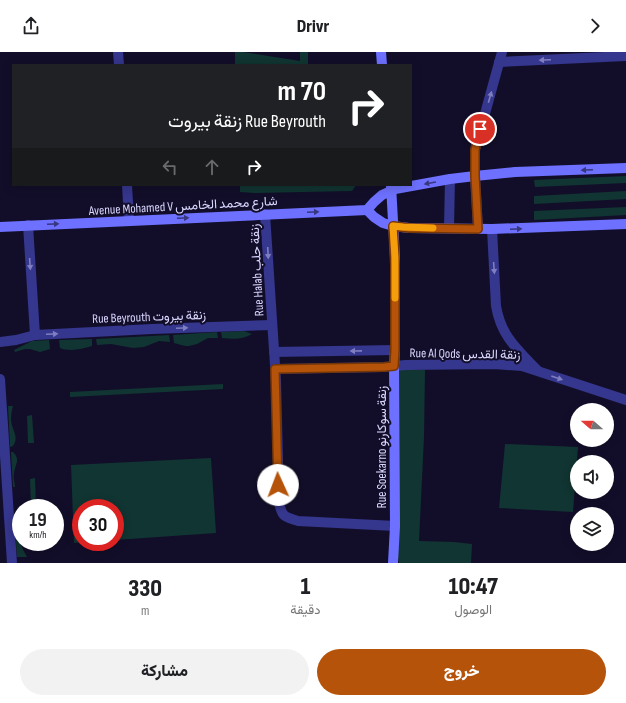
<!DOCTYPE html>
<html lang="ar">
<head>
<meta charset="utf-8">
<style>
	:root { --surface:#fff; --page:#f2f2f2; --text:#202124; --muted:#757577; --accent:#b45309 }
	body { margin:0; font-family:"Sofia Sans Condensed",Vazirmatn,sans-serif; background:var(--page); color:var(--text); direction:rtl; height:100vh; display:flex; flex-direction:column; font-size:15px; white-space:nowrap }
	* { box-sizing:border-box; margin:0 }
	p { font-size:13px; color:var(--muted) }
	.icon { flex:none; width:22px; height:22px; fill:none; stroke:currentColor; stroke-width:2; stroke-linecap:round; stroke-linejoin:round }
	.map { position:relative; height:511px; overflow:hidden; direction:ltr }
	.details { display:flex; flex-direction:column; background:var(--surface); flex:1 }
	.details>* { flex:none }
	.top-card { position:absolute; left:12px; top:12px; width:400px; height:122px; border-radius:0px; box-shadow:0 2px 10px #0003; direction:rtl; background:#202124; color:#fff; overflow:hidden }
	.needle { width:26px; rotate:290deg }
	.fabs { position:absolute; left:570px; top:351px; display:grid; gap:8px }
	.fabs a { display:grid; place-items:center; width:44px; height:44px; border-radius:50%; background:var(--surface); box-shadow:0 2px 10px #0003; font-size:20px }
	.speed { position:absolute; left:12px; top:447px; display:flex; gap:8px; font-size:20px; font-weight:700; text-align:center }
	.speed>* { display:grid; place-content:center; width:52px; height:52px; border-radius:50%; background:var(--surface); box-shadow:0 2px 10px #0003; line-height:1 }
	.speed small { font-size:10px; font-weight:400 }
	.speed .limit { border:6px solid #d22; background:#fff; color:#111 }
	.pin { position:absolute; display:grid; place-items:center; width:34px; height:34px; color:#fff; margin:-17px; border:2px solid #fff; border-radius:50%; box-shadow:0 1px 4px #0007 }
	.me { position:absolute; width:44px; margin:-22px; rotate:358deg; stroke-linejoin:round; filter:drop-shadow(0 0 3px #0008) }
	.turn { display:flex; align-items:center; gap:14px; height:84px; padding:0 20px; font-size:18px }
	.turn .icon { width:52px; height:52px; stroke-width:2.5 }
	.turn b { display:block; font-size:28px; line-height:34px }
	.lanes { display:flex; align-items:center; height:38px; padding:0 20px; background:#0003; justify-content:center; gap:20px; direction:ltr }
	.lanes .off { opacity:.35 }
	.eta { display:flex; justify-content:space-evenly; align-items:center; height:68px; text-align:center }
	.eta b { font-size:24px; font-weight:800; line-height:28px }
	.button { display:flex; gap:8px; margin-top:auto; padding:8px 20px }
	.button a { flex:1; height:46px; border-radius:24px; background:var(--accent); color:#fff; font-size:16px; font-weight:800; line-height:46px; text-align:center }
	.button a+a { background:var(--page); color:var(--text) }
	header { display:flex; justify-content:space-between; align-items:center; height:52px; padding:0 20px; background:var(--surface); font-size:18px; font-weight:800 }
	.map>svg:first-child { display:block }
	.green { fill:#113532 }
	.lines { fill:none; stroke-linecap:round; stroke-linejoin:round }
	.street { stroke:#35368d; stroke-width:10 }
	.secondary { stroke:#6e71ff; stroke-width:10 }
	.oneway { fill:#7f7ec0 }
	.oneway2 { fill:#37367f }
	.route-casing { stroke:#753606; stroke-width:10 }
	.route { stroke:#b45309; stroke-width:7 }
	.slow { stroke:#f59e0b; stroke-width:7 }
	.labels { text-anchor:middle; stroke-width:4; stroke-linejoin:round; paint-order:stroke }
	.street-label { font-size:13px; fill:#dad7ff; stroke:#120e2a }
</style>
</head>
<body>
<header><svg class="icon" aria-label="forward" viewBox="0 0 24 24"><path d="M9 5l7 7-7 7"/></svg>Drivr<svg class="icon" aria-label="share" viewBox="0 0 24 24"><path d="M12 15V3M7 8l5-5 5 5M5 13v7h14v-7"/></svg></header>
<div class="map">
<svg width="626" height="511" viewBox="0 0 626 511">
	<rect width="100%" height="100%" fill="#120e2a"/>
	<g class="green">
		<polygon points="235,0 243,0 300,9 300,0 308,0 308,13 235,13"/>
		<polygon points="626,124 626,131 535,135 534,128"/>
		<polygon points="240,133 356,133 352,139 255,141 240,140"/>
		<polygon points="626,139 626,147 534,152 534,144"/>
		<polygon points="626,155 626,163 534,168 534,159"/>
		<path d="M244,279L252,282C242,288 233,287 222,286L221,280Z"/>
		<polygon points="217,280 218,286 208,286 197,292 189,294 185,294 174,291 173,283"/>
		<polygon points="169,283 170,290 159,289 144,295 133,296 111,292 97,293 96,287"/>
		<path d="M92,287V294C81,297 71,300 60,296L59,288Z"/>
		<polygon points="49,288 50,297 40,300 30,297 25,297 15,300 14,298 32,289"/>
		<polygon points="399,315 425,318 424,385 419,489 454,490 472,492 471,511 399,511 398,505"/>
		<polygon points="223,332 223,337 70,345 70,340"/>
		<path d="M8,354H13C12,358 11,362 11,367C11,377 20,385 13,394L10,395Z"/>
		<polygon points="32,363 34,391 28,391 27,364"/>
		<polygon points="505,392 578,395 573,460 499,456"/>
		<path d="M11,400H13C21,408 15,412 14,422C13,426 15,431 15,435H13Z"/>
		<polygon points="211,406 216,481 115,488 115,456 81,456 81,490 87,490 74,491 71,413"/>
		<polygon points="35,426 36,454 31,454 30,427"/>
		<path d="M14,462H16C17,478 18,490 27,505H17Z"/>
	</g>
	<g class="lines">
		<g class="street">
			<polyline points="118,0 119,13"/>
			<polyline points="499,10 626,4"/>
			<polyline points="127,133 129,168"/>
			<path d="M265,162L276,328L279,449C281,464 284,465 298,469L395,474"/>
			<polyline points="28,173 35,283"/>
			<polyline points="449,176 450,127"/>
			<polyline points="478,177 475,124 475,98 502,0"/>
			<path d="M492,177L496,254C501,284 517,297 537,318"/>
			<polyline points="0,290 16,288 35,283 152,277 272,273"/>
			<polyline points="274,300 395,298"/>
			<polyline points="275,317 384,315 406,313 494,312 522,314 626,348"/>
			<polyline points="0,327 12,511"/>
		</g>
		<g class="secondary">
			<polyline points="381,0 382,13"/>
			<polyline points="391,133 395,205 395,298 394,314 395,474 393,511"/>
			<polyline points="367,158 374,165 383,171 393,174 409,176 492,177 626,172"/>
			<polyline points="0,175 367,158 374,150 382,143 395,137 450,127 475,124 515,120 626,116"/>
		</g>
	</g>
	<defs><path id="oneway-solid" d="M-6-.8H1V-3.2L6.5 0L1 3.2V.8H-6Z"/></defs>
	<g class="oneway">
		<use href="#oneway-solid" transform="translate(545 8) rotate(177)"/>
		<use href="#oneway-solid" transform="translate(490 45) rotate(-74)"/>
		<use href="#oneway-solid" transform="translate(268 201) rotate(87)"/>
		<use href="#oneway-solid" transform="translate(30 212) rotate(86)"/>
		<use href="#oneway-solid" transform="translate(494 216) rotate(86)"/>
		<use href="#oneway-solid" transform="translate(182 276) rotate(-2)"/>
		<use href="#oneway-solid" transform="translate(52 282) rotate(-3)"/>
		<use href="#oneway-solid" transform="translate(356 299) rotate(179)"/>
		<use href="#oneway-solid" transform="translate(557 326) rotate(19)"/>
	</g>
	<g class="oneway2">
		<use href="#oneway-solid" transform="translate(587 118) rotate(178)"/>
		<use href="#oneway-solid" transform="translate(430 131) rotate(170)"/>
		<use href="#oneway-solid" transform="translate(313 160) rotate(-2)"/>
		<use href="#oneway-solid" transform="translate(183 166) rotate(-2)"/>
		<use href="#oneway-solid" transform="translate(53 172) rotate(-3)"/>
		<use href="#oneway-solid" transform="translate(516 177) rotate(-2)"/>
	</g>
	<g class="lines">
		<g class="route-casing">
			<polyline id="route" points="278,433 275,317 384,315 394,314 395,298 395,213 393,174 409,176 478,177 475,124 475,98 480,77"/>
		</g>
		<use href="#route" class="route"/>
		<polyline class="slow" points="395,246 395,205 393,174 403,175 433,176"/>
	</g>
	<g class="labels">
		<g class="street-label">
			<text transform="translate(183 153) rotate(-3)" y="5">Avenue Mohamed V شارع محمد الخامس</text>
			<text transform="translate(256 218) rotate(-93)" y="5">Rue Halab زنقة حلب</text>
			<text transform="translate(149 264) rotate(-2)" y="5">Rue Beyrouth زنقة بيروت</text>
			<text transform="translate(465 301) rotate(1)" y="5">Rue Al Qods زنقة القدس</text>
			<text transform="translate(381 395) rotate(-90)" y="5">Rue Soekarno زنقة سوكارنو</text>
		</g>
	</g>
</svg>
<div class="fabs">
<a><svg class="needle" viewBox="-14 -14 28 28"><path d="M0-13l5 13h-10z" fill="#e53935"/><path d="M0 13l5-13h-10z" fill="#757577"/></svg></a>
<a><svg class="icon" aria-label="sound" viewBox="0 0 24 24"><path d="M4 9h4l5-4v14l-5-4H4zM17 9q2 3 0 6"/></svg></a>
<a><svg class="icon" aria-label="layers" viewBox="0 0 24 24"><path d="M12 4l9 5-9 5-9-5zM3 14l9 5 9-5"/></svg></a>
</div>
<div class="speed"><div>19<small>km/h</small></div><div class="limit">30</div></div>
<div class="pin" style="left:480px;top:77px;background:#d93025"><svg class="icon" aria-label="arrive" viewBox="0 0 24 24"><path d="M6 21V4h12l-3 4 3 4H6"/></svg></div>
<svg class="me" style="left:278px;top:433px" viewBox="-20 -20 40 40"><circle r="19" fill="#fff"/><path d="M0-13L10 11 0 6-10 11z" fill="#b45309"/></svg>
<div class="top-card">
<div class="turn"><svg class="icon" aria-label="right" viewBox="0 0 24 24"><path d="M7 20v-9h11M14 6l5 5-5 5"/></svg><div><b>70 m</b>Rue Beyrouth زنقة بيروت</div></div>
<div class="lanes"><svg class="icon off" aria-label="left" viewBox="0 0 24 24"><path d="M17 20v-9H6M10 6l-5 5 5 5"/></svg><svg class="icon off" aria-label="ahead" viewBox="0 0 24 24"><path d="M12 20V5M6 11l6-6 6 6"/></svg><svg class="icon" aria-label="right" viewBox="0 0 24 24"><path d="M7 20v-9h11M14 6l5 5-5 5"/></svg></div>
</div>
</div>
<section class="details">
<div class="eta">
<div><b>10:47</b><p>الوصول</p></div>
<div><b>1</b><p>دقيقة</p></div>
<div><b>330</b><p>m</p></div>
</div>
<div class="button"><a>خروج</a><a>مشاركة</a></div>
</section>
</body>
</html>
